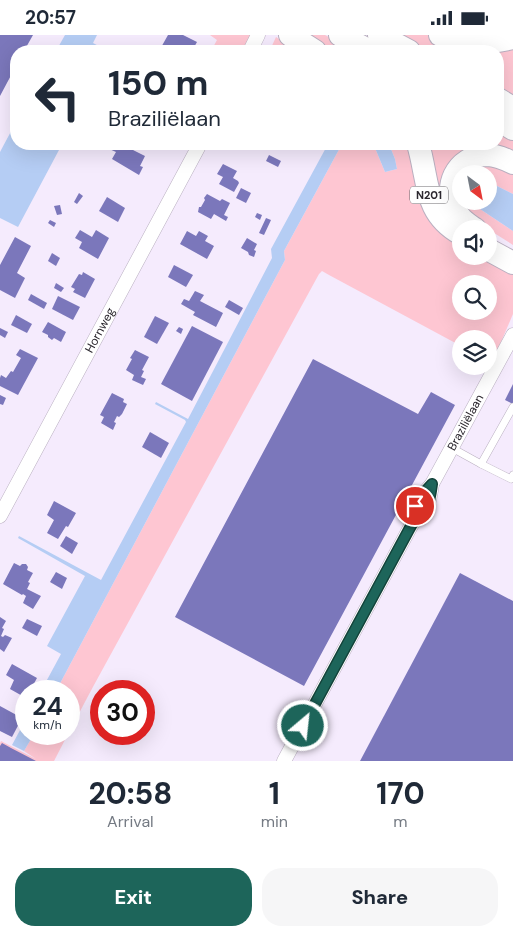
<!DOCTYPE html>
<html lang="en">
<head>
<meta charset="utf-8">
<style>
	:root { --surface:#fff; --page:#f6f6f7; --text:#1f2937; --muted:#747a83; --accent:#1d655a }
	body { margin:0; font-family:"DM Sans",sans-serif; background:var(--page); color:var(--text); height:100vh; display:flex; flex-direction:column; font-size:19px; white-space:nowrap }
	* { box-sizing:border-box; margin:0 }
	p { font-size:16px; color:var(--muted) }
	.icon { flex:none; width:28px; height:28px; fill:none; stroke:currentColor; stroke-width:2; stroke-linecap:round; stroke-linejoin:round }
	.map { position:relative; height:726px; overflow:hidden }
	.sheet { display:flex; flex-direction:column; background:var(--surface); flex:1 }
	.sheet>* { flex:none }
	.top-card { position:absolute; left:10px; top:10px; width:494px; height:105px; border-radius:20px; box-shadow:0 5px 20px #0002; background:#fff; color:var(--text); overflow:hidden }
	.needle { width:32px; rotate:148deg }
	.fabs { position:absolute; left:452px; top:130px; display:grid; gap:10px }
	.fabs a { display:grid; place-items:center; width:45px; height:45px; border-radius:50%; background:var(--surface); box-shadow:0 5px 20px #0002; font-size:25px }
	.speed { position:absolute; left:15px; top:645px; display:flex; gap:10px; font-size:25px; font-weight:700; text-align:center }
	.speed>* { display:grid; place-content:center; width:65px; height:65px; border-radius:50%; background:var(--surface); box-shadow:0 5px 20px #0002; line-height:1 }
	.speed small { font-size:12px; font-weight:400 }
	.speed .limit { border:8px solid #d22; background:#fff; color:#111 }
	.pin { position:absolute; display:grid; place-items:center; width:42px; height:42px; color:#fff; margin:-21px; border:2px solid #fff; border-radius:50%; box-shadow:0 1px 5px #0007 }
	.me { position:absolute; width:55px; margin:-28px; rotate:28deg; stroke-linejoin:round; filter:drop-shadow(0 0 4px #0008) }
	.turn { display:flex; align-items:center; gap:18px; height:105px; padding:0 15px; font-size:22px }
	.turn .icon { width:65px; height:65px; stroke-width:2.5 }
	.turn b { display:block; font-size:35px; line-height:42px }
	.eta { display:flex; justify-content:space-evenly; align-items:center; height:85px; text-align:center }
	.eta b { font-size:30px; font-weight:800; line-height:35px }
	.button { display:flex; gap:10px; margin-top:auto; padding:10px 15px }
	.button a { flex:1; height:58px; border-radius:20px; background:var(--accent); color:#fff; font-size:20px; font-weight:800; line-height:58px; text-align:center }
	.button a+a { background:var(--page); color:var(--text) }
	.status { display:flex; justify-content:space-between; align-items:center; height:35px; padding:0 25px; background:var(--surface); direction:ltr }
	.status svg { height:14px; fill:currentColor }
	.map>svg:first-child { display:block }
	.green { fill:#fec6d2; fill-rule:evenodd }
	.water { fill:#b5cdf4 }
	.building { fill:#7b77bb }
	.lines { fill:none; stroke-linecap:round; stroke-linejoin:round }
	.service-casing { stroke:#bab0c1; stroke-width:8 }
	.minor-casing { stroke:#bab0c1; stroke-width:15 }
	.trunk-casing { stroke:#bab0c1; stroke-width:24 }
	.service { stroke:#fff; stroke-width:7 }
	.minor { stroke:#fff; stroke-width:14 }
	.trunk { stroke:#fff; stroke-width:22 }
	.route-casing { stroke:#13423a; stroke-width:12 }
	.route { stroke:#1d655a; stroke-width:9 }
	.labels { text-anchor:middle; stroke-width:5; stroke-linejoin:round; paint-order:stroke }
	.shield { fill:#fff; stroke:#6b686d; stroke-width:1 }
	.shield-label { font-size:11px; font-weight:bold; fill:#2c282f }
	.street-label { font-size:12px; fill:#2c282f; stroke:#fff }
</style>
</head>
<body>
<div class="status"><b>20:57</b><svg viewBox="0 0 49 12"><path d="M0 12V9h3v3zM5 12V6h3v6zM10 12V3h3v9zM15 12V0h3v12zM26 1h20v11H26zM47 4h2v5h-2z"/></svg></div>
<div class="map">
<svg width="513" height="726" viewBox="0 0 513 726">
	<rect width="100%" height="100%" fill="#f5ebfd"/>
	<g class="green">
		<polygon points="210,0 253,0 245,16 211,16 217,5"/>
		<polygon points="298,0 325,0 355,16 323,16"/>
		<polygon points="394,0 430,0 513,8 513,65 498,56 498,16 424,16"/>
		<polygon points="276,2 288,10 309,16 272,16 270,15"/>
		<polygon points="498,93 513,102 513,122 480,115 445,181 424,109 498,109"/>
		<path d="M342,109H371L375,113L385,137L397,134L395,124L389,109H414L461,204V221H489L513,237V279L495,321L489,323V304H461V311L329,240L322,236L319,239L94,650L69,697V656H56L285,225L284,216ZM461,249H489V276H461Z"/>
		<polygon points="474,129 513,132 513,159 489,147 489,139 463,139"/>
		<polygon points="461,166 474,166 477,172 513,196 513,210 475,186"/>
		<polygon points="34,699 68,699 54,726 0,726 0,708 1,706 36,724 24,716"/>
	</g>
	<g class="water">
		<polygon points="65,0 97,0 93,8 108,16 56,16"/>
		<polygon points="16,87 16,109 48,109 59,115 18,192 0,183 0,117"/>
		<polygon points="328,109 342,109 284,216 285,225 56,656 41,656 61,619 47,611 85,541 18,503 19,501 101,545 186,387 185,385 155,369 156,367 188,384 272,223 271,214"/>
		<polygon points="371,109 389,109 395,124 397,134 385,137 375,113"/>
		<polygon points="489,147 513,159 513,196 477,172 474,166 489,166"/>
		<polygon points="26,684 26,699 34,699 24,716 12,710"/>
	</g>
	<g class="building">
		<polygon points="0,0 33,0 24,16 16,16 16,31 0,61"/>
		<polygon points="168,0 183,0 197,7 192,16 159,16"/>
		<polygon points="98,109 136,109 133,115 145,121 140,131 143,132 139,140 112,124 116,117"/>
		<polygon points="269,120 281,126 278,132 266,126"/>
		<polygon points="223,129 237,136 233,143 238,146 239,148 234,157 219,149 223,142 217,139"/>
		<polygon points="241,153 251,158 246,168 236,163"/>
		<polygon points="79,158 83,161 77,169 74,167"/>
		<polygon points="207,159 220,166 222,164 230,168 224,180 228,182 226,186 214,179 211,184 198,177 199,172 201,172 205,165 204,163"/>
		<polygon points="107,162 125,173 118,187 99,176"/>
		<polygon points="60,170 62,179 57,180 54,171"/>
		<polygon points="257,178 262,180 260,185 255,182"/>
		<polygon points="266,183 271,185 264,200 259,198"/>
		<polygon points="50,185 56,188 54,192 48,188"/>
		<polygon points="80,195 92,202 96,195 109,203 98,224 79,213 82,207 75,203"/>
		<polygon points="187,196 196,201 199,196 208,201 205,206 214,211 207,224 180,209"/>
		<polygon points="15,202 31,211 17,238 25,243 15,263 0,255 0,230"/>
		<polygon points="247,203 257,209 254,215 256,216 254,222 249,220 248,217 241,213"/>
		<polygon points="52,218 60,223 56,231 48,226"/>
		<polygon points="174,230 193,240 186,252 168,242"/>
		<polygon points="83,237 95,244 85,263 73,257 75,254 71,252 79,239 82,240"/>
		<polygon points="56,248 64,253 61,257 54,253"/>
		<polygon points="195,256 204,260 200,266 223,278 216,292 193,280 195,277 181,269 184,264 189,266"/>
		<polygon points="31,259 47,268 44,274 28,265"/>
		<polygon points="58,261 80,272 73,285 52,274"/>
		<polygon points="229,265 243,273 239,280 225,272"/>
		<polygon points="16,280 32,289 27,298 11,290"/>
		<polygon points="155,281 169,288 157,309 144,302"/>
		<polygon points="48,287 66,297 61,307 54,303 52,305 48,302 48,300 42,297"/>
		<polygon points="192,291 223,307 192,366 161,349"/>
		<polygon points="179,292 183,294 181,299 176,296"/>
		<polygon points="0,293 8,297 5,303 0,300"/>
		<polygon points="20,314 38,323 18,360 0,351 0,343 1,340 6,343 11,336 13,337 21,323 16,320"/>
		<polygon points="135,315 149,322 142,335 144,336 141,342 146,344 143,350 132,345 134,340 126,335 132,324 130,323"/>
		<polygon points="313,324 418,379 431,357 455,370 304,651 175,582"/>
		<polygon points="513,349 513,369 505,365"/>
		<polygon points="112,358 124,364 123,367 127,369 122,379 119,382 117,381 114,387 116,388 113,395 101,388 104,382 100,380"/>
		<polygon points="0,360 6,363 3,370 0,369"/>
		<polygon points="150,397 169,408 161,423 142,412"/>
		<polygon points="54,466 76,478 68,492 66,491 58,504 47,498 54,485 47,480"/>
		<polygon points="66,501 78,508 72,519 60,511"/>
		<polygon points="14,528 20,531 22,529 26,529 28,532 27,535 33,538 28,547 30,548 27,554 41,561 33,574 23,568 26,561 23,559 22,560 3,549"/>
		<polygon points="56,537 67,543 62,554 50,547"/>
		<polygon points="460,538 513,566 513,726 360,726"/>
		<polygon points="0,582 6,586 2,593 4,594 1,601 3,602 5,600 12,603 4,617 0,614"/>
		<polygon points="27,584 42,591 37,601 22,593"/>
		<polygon points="12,629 37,643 30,656 26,656 26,663 10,654 14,645 6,640"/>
		<polygon points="0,671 22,683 12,702 0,696"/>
		<polygon points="2,708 11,713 36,726 0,726 0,711"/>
	</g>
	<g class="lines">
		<g class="service-casing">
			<g id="service">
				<polyline points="513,372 481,429 511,444 513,440"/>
				<polyline points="452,413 481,429"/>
			</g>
		</g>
		<g class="minor-casing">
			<g id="minor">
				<polyline points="250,16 258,0"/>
				<path id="s1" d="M0,481L200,109"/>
				<path d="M412,489C428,473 429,472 432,449"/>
				<path id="s2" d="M284,726L412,489C416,468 418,465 432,449L513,300"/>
			</g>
		</g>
		<g class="trunk-casing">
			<g id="trunk">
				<polyline points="290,0 315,16"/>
				<polyline points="340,0 370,16"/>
				<polyline points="379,0 409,16"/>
				<path d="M440,0C465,10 488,9 513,3"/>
				<polyline points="498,64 513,73"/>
				<polyline points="498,85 513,94"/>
				<path d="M418,109C429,145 423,178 461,199"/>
				<path d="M475,194C469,190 462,186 458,179C441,153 456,121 487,120C497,120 505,124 513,128"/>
				<polyline points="489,215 513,228"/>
			</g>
		</g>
		<use href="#service" class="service"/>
		<use href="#minor" class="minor"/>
		<use href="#trunk" class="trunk"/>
	</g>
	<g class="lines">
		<g class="route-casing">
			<path id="route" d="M303,691L412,489C428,473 429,472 432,449L421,461L415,471"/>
		</g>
		<use href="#route" class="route"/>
	</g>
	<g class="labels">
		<rect class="shield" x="410" y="151.5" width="38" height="17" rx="4"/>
		<g class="shield-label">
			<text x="429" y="164">N201</text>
		</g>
		<g class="street-label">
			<text dy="4" stroke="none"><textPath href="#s1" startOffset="211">Hornweg</textPath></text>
			<text dy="4" stroke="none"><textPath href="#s2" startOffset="385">Braziliëlaan</textPath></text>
		</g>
	</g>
</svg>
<div class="fabs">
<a><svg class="needle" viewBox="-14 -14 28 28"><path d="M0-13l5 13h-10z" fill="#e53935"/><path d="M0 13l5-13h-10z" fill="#747a83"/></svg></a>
<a><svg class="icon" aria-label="sound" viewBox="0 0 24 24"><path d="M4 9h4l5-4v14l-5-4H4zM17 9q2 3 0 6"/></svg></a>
<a><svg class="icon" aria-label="search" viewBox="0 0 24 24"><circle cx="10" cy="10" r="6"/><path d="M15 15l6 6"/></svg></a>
<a><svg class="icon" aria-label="layers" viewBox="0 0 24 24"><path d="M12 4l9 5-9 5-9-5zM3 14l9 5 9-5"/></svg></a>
</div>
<div class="speed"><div>24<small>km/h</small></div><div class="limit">30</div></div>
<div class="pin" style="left:415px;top:471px;background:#d93025"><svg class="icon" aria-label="arrive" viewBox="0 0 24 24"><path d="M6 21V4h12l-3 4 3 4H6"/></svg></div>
<svg class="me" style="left:303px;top:691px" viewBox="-20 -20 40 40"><circle r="17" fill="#1d655a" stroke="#fff" stroke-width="3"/><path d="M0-11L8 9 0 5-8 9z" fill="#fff"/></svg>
<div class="top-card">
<div class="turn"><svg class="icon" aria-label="left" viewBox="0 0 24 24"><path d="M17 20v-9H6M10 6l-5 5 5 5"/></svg><div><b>150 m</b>Braziliëlaan</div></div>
</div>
</div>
<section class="sheet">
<div class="eta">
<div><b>20:58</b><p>Arrival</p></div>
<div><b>1</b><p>min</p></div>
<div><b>170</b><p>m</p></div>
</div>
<div class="button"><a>Exit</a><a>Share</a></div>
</section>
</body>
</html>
